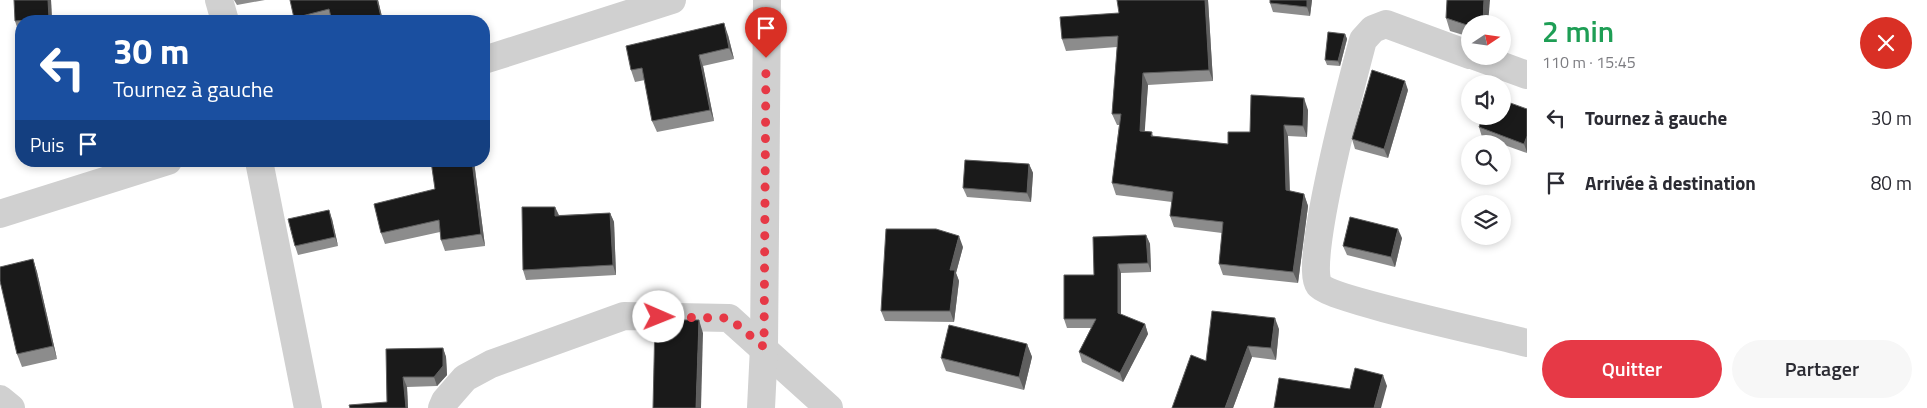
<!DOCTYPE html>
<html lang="fr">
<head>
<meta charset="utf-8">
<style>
	:root { --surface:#fff; --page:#f7f7f7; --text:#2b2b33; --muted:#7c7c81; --accent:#e63946 }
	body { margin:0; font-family:"Titillium Web",sans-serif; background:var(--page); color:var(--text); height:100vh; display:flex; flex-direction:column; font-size:19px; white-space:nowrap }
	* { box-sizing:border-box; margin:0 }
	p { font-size:16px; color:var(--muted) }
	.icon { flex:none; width:28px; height:28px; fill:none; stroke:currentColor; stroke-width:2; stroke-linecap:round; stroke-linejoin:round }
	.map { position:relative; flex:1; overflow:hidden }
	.side { display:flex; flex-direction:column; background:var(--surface); width:400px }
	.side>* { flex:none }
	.banner { position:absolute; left:15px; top:15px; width:475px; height:152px; border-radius:20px; box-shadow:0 2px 8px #0003; background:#1a4fa0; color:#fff; overflow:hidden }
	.needle { width:32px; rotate:77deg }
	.fabs { position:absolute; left:1461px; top:15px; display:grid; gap:10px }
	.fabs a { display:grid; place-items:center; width:50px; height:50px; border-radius:50%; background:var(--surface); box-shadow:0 2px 8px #0003; font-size:25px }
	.pin { position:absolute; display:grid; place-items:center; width:42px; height:42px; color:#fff; margin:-51px -21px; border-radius:50% 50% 50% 0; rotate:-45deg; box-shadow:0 0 5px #0007 }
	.pin .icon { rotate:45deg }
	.me { position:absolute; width:55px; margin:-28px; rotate:91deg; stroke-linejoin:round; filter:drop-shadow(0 0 4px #0008) }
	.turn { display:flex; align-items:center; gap:18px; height:105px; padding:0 15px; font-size:22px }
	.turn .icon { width:65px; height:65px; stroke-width:2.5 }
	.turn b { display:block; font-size:35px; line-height:42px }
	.then { display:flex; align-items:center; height:48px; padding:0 15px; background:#0003; gap:10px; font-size:19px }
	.round { display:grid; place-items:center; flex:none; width:52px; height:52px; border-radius:26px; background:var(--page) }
	.head { display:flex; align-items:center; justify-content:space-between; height:85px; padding:0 15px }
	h1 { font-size:30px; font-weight:600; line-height:38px; color:#1e9e55 }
	.primary-button { display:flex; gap:10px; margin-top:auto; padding:10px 15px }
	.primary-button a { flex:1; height:58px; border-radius:30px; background:var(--accent); color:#fff; font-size:20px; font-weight:600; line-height:58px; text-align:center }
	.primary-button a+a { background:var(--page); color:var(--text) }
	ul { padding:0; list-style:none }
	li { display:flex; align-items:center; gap:15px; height:65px; padding:0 15px }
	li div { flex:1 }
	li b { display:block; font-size:19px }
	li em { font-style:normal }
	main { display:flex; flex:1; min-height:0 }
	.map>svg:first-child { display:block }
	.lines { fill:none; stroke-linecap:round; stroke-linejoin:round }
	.minor { stroke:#d0d0d0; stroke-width:28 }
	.wall { fill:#8c8c8c }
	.shaded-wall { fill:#5f5f5f }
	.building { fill:#1a1a1a; stroke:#5f5f5f }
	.route { stroke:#e63946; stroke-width:9; stroke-dasharray:0 16.2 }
</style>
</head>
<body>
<main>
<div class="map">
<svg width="1527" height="408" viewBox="0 0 1527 408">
	<rect width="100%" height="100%" fill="#fff"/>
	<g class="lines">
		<g class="minor">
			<polyline points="219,0 225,21"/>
			<path d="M1470,55L1386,24L1373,29L1363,40C1354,74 1303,264 1319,285C1331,300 1498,335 1527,343"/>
			<polyline points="1475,56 1527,75"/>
			<polyline points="484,60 672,0"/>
			<polyline points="259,161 308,408"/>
			<polyline points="0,214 168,161"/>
			<polyline points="0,399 11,408"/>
			<polyline points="442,408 445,401 465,378 491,364 624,316 729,318 829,408"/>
			<polyline points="761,408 764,347 767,0"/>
		</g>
	</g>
	<g class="wall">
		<polygon points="51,0 52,21 21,21 21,30 18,30 15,21"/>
		<polygon points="234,0 265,0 237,5"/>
		<polygon points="290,0 378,0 383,21 295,21"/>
		<polygon points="1208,0 1213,81 1148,85 1144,131 1152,132 1153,136 1228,144 1250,132 1308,110 1307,137 1288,136 1290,191 1304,194 1308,206 1298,283 1223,275 1219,264 1222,233 1174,227 1170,216 1172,202 1116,195 1112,183 1119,125 1117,125 1112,114 1117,47 1066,51 1062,39 1119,13"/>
		<polygon points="1270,0 1312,0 1310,16 1273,12 1270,3"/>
		<polygon points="1446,18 1470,24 1470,37 1450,31"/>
		<polygon points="1345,34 1347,39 1340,66 1327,65 1325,60"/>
		<polygon points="728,35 734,59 703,66 714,121 657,132 652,121 645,80 635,82 631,70"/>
		<polygon points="1408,90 1388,158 1355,149 1352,139"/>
		<polygon points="1527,109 1527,153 1482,137 1479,127"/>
		<polygon points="431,161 474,161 485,246 445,251 441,240 440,232 385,244 381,233 435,189"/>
		<polygon points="1029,164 1033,173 1031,202 967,197 963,188"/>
		<polygon points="555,207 559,215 610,213 614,222 616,275 526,280 523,270"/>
		<polygon points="332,219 338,246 298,255 295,246"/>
		<polygon points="1146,235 1150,244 1151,272 1121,273 1121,315 1145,324 1148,334 1123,382 1082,362 1079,352 1091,328 1067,328 1064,319 1094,275"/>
		<polygon points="1402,238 1395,267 1347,255 1343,246"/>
		<polygon points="963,247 956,273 959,281 954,322 885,321 881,311"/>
		<polygon points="33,259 37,272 57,359 22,367 17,354"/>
		<polygon points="1279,329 1276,360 1252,357 1233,408 1206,361"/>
		<polygon points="1027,344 1032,357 1024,390 946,371 941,358"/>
		<polygon points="443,348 446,357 447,375 437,386 407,387 408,408 350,408 387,402 386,349"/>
	</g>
	<g class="shaded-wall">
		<polygon points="48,0 51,0 52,21 50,21 49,18"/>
		<polygon points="377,0 378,0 383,21 382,21 381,17"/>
		<polygon points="1205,0 1208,0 1213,81 1209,70"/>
		<polygon points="1307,0 1312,0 1310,16 1307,7"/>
		<polygon points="1484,0 1490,0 1488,24 1483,24"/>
		<polygon points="724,23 728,35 734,59 729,48"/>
		<polygon points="1345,34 1347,39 1340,66 1338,61"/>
		<polygon points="699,55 703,66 714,121 710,110"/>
		<polygon points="1143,73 1148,85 1144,142 1140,131"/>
		<polygon points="1405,81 1408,90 1388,158 1384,149"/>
		<polygon points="1304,98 1308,110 1307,137 1303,126"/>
		<polygon points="1284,125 1288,136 1290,202 1286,190"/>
		<polygon points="1527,136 1527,152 1524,144"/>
		<polygon points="472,161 474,161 474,162 485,246 481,234"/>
		<polygon points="1029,164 1033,173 1031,202 1027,193"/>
		<polygon points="1304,194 1308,206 1298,283 1293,272"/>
		<polygon points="555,207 559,216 555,216"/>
		<polygon points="329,210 332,219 338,246 335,237"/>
		<polygon points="610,213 614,222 616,275 613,265"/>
		<polygon points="1398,229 1402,238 1395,267 1391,257"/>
		<polygon points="1146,235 1150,244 1151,272 1148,263"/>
		<polygon points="959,236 963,247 956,273 959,281 954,322 950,311 950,270"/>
		<polygon points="33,259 37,272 57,359 53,346"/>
		<polygon points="1118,264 1121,273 1121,322 1118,313"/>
		<polygon points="1275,318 1279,329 1276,360 1271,348"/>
		<polygon points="699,320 703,333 701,408 696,408"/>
		<polygon points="1145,324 1148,334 1123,382 1120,373"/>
		<polygon points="1027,344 1032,357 1024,390 1019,377"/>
		<polygon points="1248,346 1252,357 1233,408 1225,408"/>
		<polygon points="443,348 446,357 447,375 437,386 434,377"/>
		<polygon points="1383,375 1387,386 1381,408 1374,408"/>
		<polygon points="403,377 407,387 408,408 406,408"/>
	</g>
	<g class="building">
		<polygon points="14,0 48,0 49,18 15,21"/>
		<polygon points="290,0 377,0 381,17 361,21 332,21 329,9 294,18"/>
		<polygon points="1117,0 1205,0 1209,70 1143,73 1140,131 1152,132 1151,136 1228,144 1228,132 1250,132 1251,95 1304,98 1303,126 1284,125 1286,190 1304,194 1293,272 1219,264 1223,222 1170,216 1173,192 1112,183 1121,114 1112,114 1118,36 1062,39 1060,17 1119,13"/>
		<polygon points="1270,0 1307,0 1307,7 1270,3"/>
		<polygon points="1447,0 1484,0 1483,24 1470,24 1470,26 1446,18"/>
		<polygon points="724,23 729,48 699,55 710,110 652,121 642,68 631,70 626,46"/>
		<polygon points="1328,32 1345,34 1338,61 1325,60"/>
		<polygon points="1372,70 1405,81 1384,149 1352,139"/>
		<polygon points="1502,100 1527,109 1527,136 1524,144 1479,127 1483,116 1502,116"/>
		<polygon points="965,160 1029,164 1027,193 963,188"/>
		<polygon points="431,161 472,161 481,234 441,240 439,220 381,233 374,204 435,189"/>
		<polygon points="522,207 555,207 555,216 610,213 613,265 523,270"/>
		<polygon points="329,210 335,237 295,246 288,219"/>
		<polygon points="1350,217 1398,229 1391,257 1343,246"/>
		<polygon points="886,229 936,229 959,236 950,270 955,270 950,311 881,311"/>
		<polygon points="1146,235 1148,263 1118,264 1118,313 1145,324 1120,373 1079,352 1096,319 1064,319 1064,275 1094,275 1093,237"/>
		<polygon points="33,259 53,346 17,354 0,281 0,267"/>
		<polygon points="1212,311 1275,318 1271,348 1248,346 1225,408 1172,408 1191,355 1206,361"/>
		<polygon points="655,320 699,320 696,408 653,408"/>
		<polygon points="949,325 1027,344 1019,377 941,358"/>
		<polygon points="443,348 443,366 434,377 403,377 406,408 350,408 349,405 387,402 386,349"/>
		<polygon points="1355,368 1383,375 1374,408 1274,408 1279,378 1350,389"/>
	</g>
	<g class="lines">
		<polyline class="route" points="659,317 729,318 764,347 766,58"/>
	</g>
</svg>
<div class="fabs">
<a><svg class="needle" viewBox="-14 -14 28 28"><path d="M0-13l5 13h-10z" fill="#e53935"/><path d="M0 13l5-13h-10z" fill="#7c7c81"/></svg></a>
<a><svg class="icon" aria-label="sound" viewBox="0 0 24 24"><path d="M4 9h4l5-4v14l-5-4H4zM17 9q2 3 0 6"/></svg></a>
<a><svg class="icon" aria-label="search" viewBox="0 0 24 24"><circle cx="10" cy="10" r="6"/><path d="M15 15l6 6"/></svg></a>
<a><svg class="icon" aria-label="layers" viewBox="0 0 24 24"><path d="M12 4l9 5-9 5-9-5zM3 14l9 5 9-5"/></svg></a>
</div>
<div class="pin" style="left:766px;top:58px;background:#d93025"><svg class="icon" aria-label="arrive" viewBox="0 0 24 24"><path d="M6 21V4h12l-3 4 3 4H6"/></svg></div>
<svg class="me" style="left:659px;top:317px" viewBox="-20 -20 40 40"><circle r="19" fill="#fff"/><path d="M0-13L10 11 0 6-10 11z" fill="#e63946"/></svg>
<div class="banner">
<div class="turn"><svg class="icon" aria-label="left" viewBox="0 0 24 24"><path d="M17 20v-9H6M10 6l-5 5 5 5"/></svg><div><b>30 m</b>Tournez à gauche</div></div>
<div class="then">Puis<svg class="icon" aria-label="arrive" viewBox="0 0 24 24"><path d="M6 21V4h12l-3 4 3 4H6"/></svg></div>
</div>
</div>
<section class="side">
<div class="head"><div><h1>2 min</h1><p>110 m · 15:45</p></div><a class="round" style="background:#d93025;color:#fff"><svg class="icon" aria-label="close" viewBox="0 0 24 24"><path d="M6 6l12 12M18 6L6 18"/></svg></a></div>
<ul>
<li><svg class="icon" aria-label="left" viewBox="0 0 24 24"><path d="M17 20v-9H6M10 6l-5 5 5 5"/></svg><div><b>Tournez à gauche</b></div><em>30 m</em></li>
<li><svg class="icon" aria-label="arrive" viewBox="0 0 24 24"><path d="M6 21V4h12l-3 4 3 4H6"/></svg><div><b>Arrivée à destination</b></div><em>80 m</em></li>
</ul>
<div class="primary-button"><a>Quitter</a><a>Partager</a></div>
</section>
</main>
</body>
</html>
